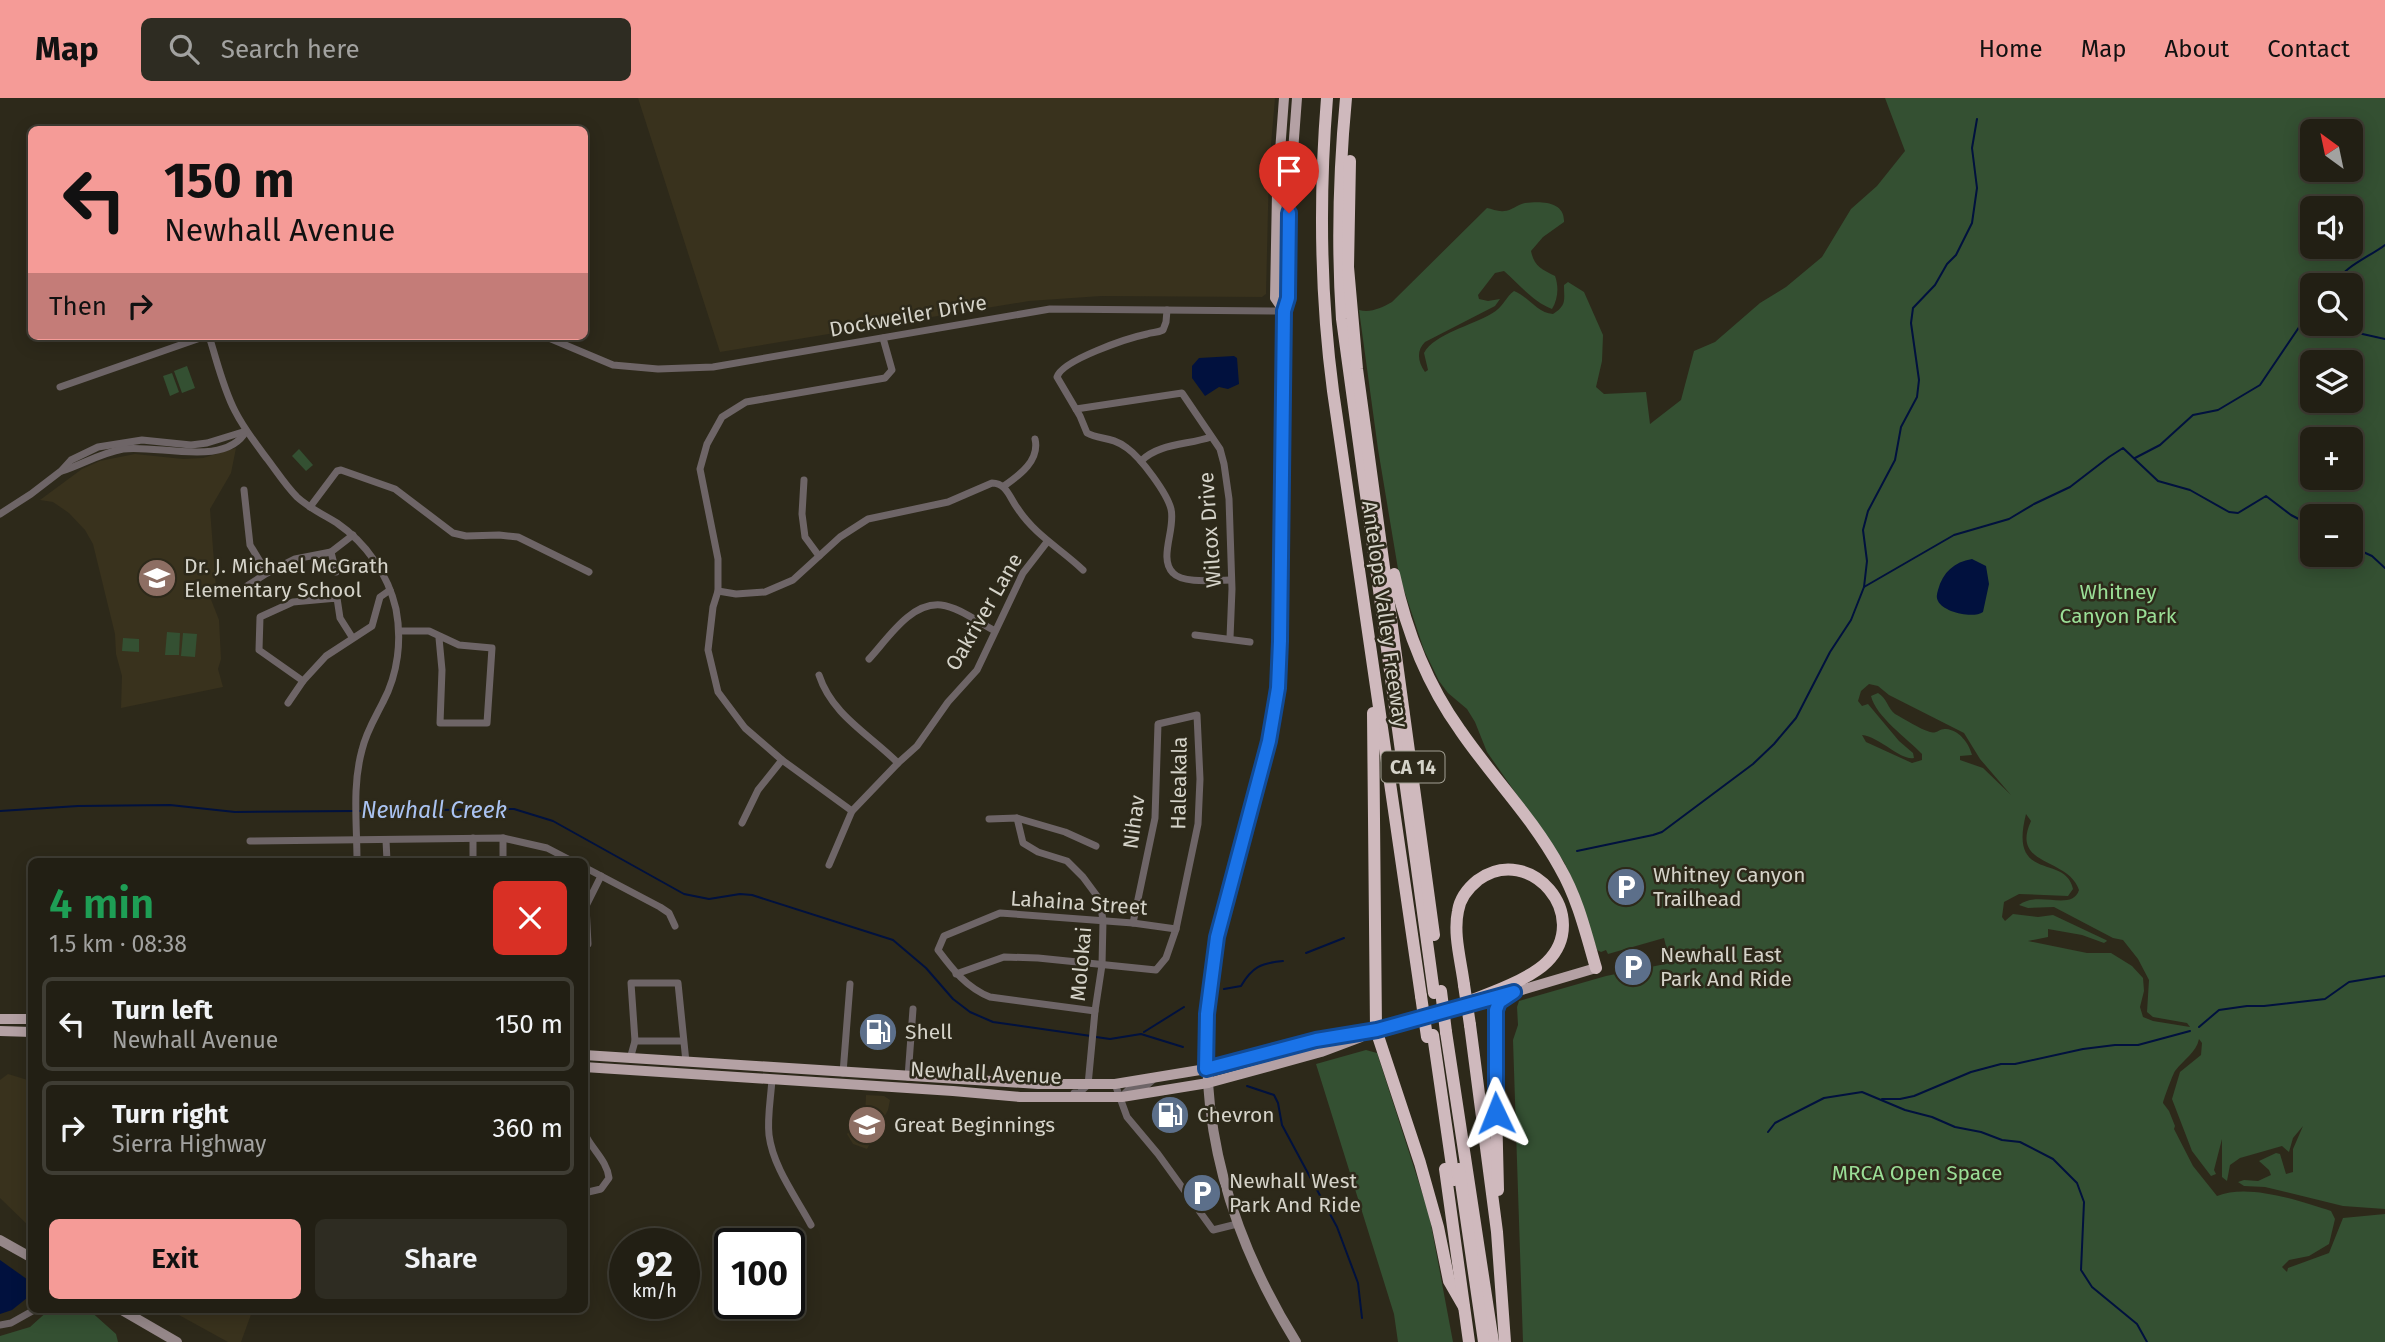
<!DOCTYPE html>
<html lang="en">
<head>
<meta charset="utf-8">
<style>
	:root { --surface:#221f14; --page:#2e2c22; --text:#f1f3f6; --muted:#a2a2a0; --line:#3f3d34; --accent:#f59b97 }
	body { margin:0; font-family:"Fira Sans",sans-serif; background:var(--page); color:var(--text); height:100vh; display:flex; flex-direction:column; font-size:26px; white-space:nowrap }
	* { box-sizing:border-box; margin:0 }
	p { font-size:23px; color:var(--muted) }
	.icon { flex:none; width:38px; height:38px; fill:none; stroke:currentColor; stroke-width:2; stroke-linecap:round; stroke-linejoin:round }
	.map { position:relative; flex:1; overflow:hidden }
	.details { position:absolute; left:28px; top:760px; width:560px; height:455px; display:flex; flex-direction:column; background:var(--surface); border-radius:10px; box-shadow:0 4px 18px #0003,0 0 0 2px var(--line) }
	.details>* { flex:none }
	.banner { position:absolute; left:28px; top:28px; width:560px; height:214px; border-radius:10px; box-shadow:0 4px 18px #0003,0 0 0 2px var(--line); background:#f59b97; color:#111; overflow:hidden }
	.needle { width:46px; rotate:327deg }
	.controls { position:absolute; left:2300px; top:21px; display:grid; gap:14px }
	.controls a { display:grid; place-items:center; width:63px; height:63px; border-radius:10px; background:var(--surface); box-shadow:0 4px 18px #0003,0 0 0 2px var(--line); font-size:35px }
	.speed { position:absolute; left:609px; top:1130px; display:flex; gap:14px; font-size:35px; font-weight:700; text-align:center }
	.speed>* { display:grid; place-content:center; width:91px; height:91px; border-radius:50%; background:var(--surface); box-shadow:0 4px 18px #0003,0 0 0 2px var(--line); line-height:1 }
	.speed small { font-size:18px; font-weight:400 }
	.speed .limit { border:4px solid #111; border-radius:10px; background:#fff; color:#111 }
	.pin { position:absolute; display:grid; place-items:center; width:60px; height:60px; color:#fff; margin:-72px -30px; border-radius:50% 50% 50% 0; rotate:-45deg; box-shadow:0 0 7px #0007 }
	.pin .icon { rotate:45deg }
	.me { position:absolute; width:77px; margin:-38px; rotate:358deg; stroke-linejoin:round; filter:drop-shadow(0 0 5px #0008) }
	.turn { display:flex; align-items:center; gap:24px; height:147px; padding:0 21px; font-size:32px }
	.turn .icon { width:91px; height:91px; stroke-width:2.5 }
	.turn b { display:block; font-size:49px; line-height:60px }
	.then { display:flex; align-items:center; height:66px; padding:0 21px; background:#0003; gap:14px; font-size:26px }
	.round { display:grid; place-items:center; flex:none; width:74px; height:74px; border-radius:10px; background:var(--page) }
	.summary { display:flex; align-items:center; justify-content:space-between; height:119px; padding:0 21px }
	h1 { font-size:42px; font-weight:600; line-height:52px; color:#1e9e55 }
	.action { display:flex; gap:14px; margin-top:auto; padding:14px 21px }
	.action a { flex:1; height:80px; border-radius:10px; background:var(--accent); color:#111; font-size:28px; font-weight:600; line-height:80px; text-align:center }
	.action a+a { background:var(--page); color:var(--text) }
	ul { padding:0; list-style:none }
	li { display:flex; align-items:center; gap:21px; height:94px; margin:0 14px 10px; padding:0 7px; border:4px solid var(--line); border-radius:10px }
	li div { flex:1 }
	li b { display:block; font-size:26px }
	li em { font-style:normal }
	header { display:flex; align-items:center; gap:42px; box-sizing:border-box; height:98px; padding:0 35px; background:var(--accent); color:#111 }
	header strong { font-size:33px }
	nav { display:flex; gap:38px; margin-inline-start:auto; font-size:24px }
	.search { width:490px; height:63px; background:var(--page); display:flex; align-items:center; gap:18px; box-sizing:border-box; padding:0 24px; border-radius:10px; color:var(--muted); font-size:26px }
	.map>svg:first-child { display:block }
	.built { fill:#39321d }
	.green { fill:#345032; fill-rule:evenodd }
	.water { fill:#01113e }
	.lines { fill:none; stroke-linecap:round; stroke-linejoin:round }
	.stream { stroke:#01113e; stroke-width:2 }
	.street { stroke:#6e6567; stroke-width:7 }
	.secondary { stroke:#958789; stroke-width:10 }
	.primary { stroke:#b4a1a4; stroke-width:10 }
	.highway { stroke:#cfb9bd; stroke-width:12 }
	.highway-bridge { stroke:#cfb9bd; stroke-width:12 }
	.route-casing { stroke:#114b97; stroke-width:18 }
	.route { stroke:#1a73e8; stroke-width:12 }
	.labels { text-anchor:middle; stroke-width:5; stroke-linejoin:round; paint-order:stroke }
	.shield { fill:#2d291a; stroke:#a3a094; stroke-width:2 }
	.shield-label { font-size:19px; font-weight:bold; fill:#d5d3c9 }
	.street-label { font-size:21px; fill:#d5d3c9; stroke:#2d291a }
	.poi-label { font-size:21px; fill:#d5d3c9; stroke:#2d291a; text-anchor:start }
	.park-label { font-size:21px; fill:#9ade96; stroke:#2d291a }
	.water-label { font-size:23px; font-style:italic; fill:#aac3f2; stroke:#2d291a }
</style>
</head>
<body>
<header>
<strong>Map</strong>
<div class="search"><svg class="icon" aria-label="search" viewBox="0 0 24 24"><circle cx="10" cy="10" r="6"/><path d="M15 15l6 6"/></svg>Search here</div>
<nav><a>Home</a><a>Map</a><a>About</a><a>Contact</a></nav>
</header>
<div class="map">
<svg width="2385" height="1244" viewBox="0 0 2385 1244">
	<rect width="100%" height="100%" fill="#2d291a"/>
	<g class="built">
		<polygon points="638,0 1275,0 1269,70 1266,196 1262,199 1101,198 1029,203 720,254"/>
		<polygon points="236,350 231,375 210,411 216,490 210,499 219,522 221,561 218,571 223,589 121,610 122,578 116,556 115,536 93,446 85,432 69,415 53,404 40,402 82,371 100,363 135,356 183,361 203,360"/>
		<polygon points="8,976 31,983 31,1130 0,1100 0,982"/>
		<polygon points="866,997 884,998 890,1002 888,1012 867,1051 853,1046 847,1036 865,1017"/>
		<polygon points="168,1211 253,1211 241,1244 228,1244"/>
	</g>
	<g class="green">
		<path d="M1885,0H2385V1111L2343,1108L2265,1089L2244,1088L2238,1084L2244,1082L2258,1083L2271,1077L2269,1072L2259,1063L2276,1055L2280,1056L2286,1076L2293,1074V1051L2303,1028L2293,1040L2289,1054L2282,1048L2240,1060L2230,1067L2227,1083L2222,1079V1041L2214,1072L2216,1076L2211,1078L2192,1053L2172,1001L2180,974L2201,957L2202,945L2199,941C2196,955 2184,961 2175,973C2173,976 2164,1000 2163,1005L2169,1013L2175,1028L2174,1031L2193,1068L2217,1098C2249,1085 2299,1103 2331,1113L2335,1121L2329,1146L2309,1158L2289,1162L2282,1169L2287,1174L2288,1170L2329,1155L2343,1120L2385,1116V1244H1523L1513,942L1518,927L1517,909L1519,903L1606,878L1670,865L1664,840L1608,856L1606,852L1601,854L1597,852L1578,794L1564,764L1487,654L1475,624L1467,611L1448,595L1439,583L1424,552L1399,477L1378,351L1359,212C1371,215 1381,210 1392,204L1487,110C1492,111 1499,114 1504,113C1511,113 1518,106 1525,105C1541,103 1565,103 1564,124L1543,139L1531,153C1534,168 1541,171 1555,178C1559,189 1558,201 1552,211C1532,203 1519,186 1504,173L1495,175L1478,197L1479,201L1488,203L1500,201L1495,208L1425,244C1416,253 1418,264 1425,274L1428,272L1424,255C1434,236 1473,227 1491,216C1504,209 1506,198 1514,193C1529,199 1537,215 1553,216C1567,207 1564,202 1564,187L1568,184L1584,194L1603,237L1602,263L1596,289L1604,296L1646,294L1650,326L1681,302L1694,253L1715,244L1760,205L1786,189L1822,159L1851,111L1877,88L1905,53ZM2312,33H2350V72H2312ZM2312,110H2350V149H2312ZM2312,187H2350V226H2312ZM2312,264H2350V303H2312ZM2312,341H2350V380H2312ZM2312,418H2350V457H2312ZM1869,586L1878,588L1889,597L1964,635L1980,661L2011,697L1983,670L1960,662V658L1972,657C1969,645 1959,632 1946,631C1940,630 1937,636 1930,634C1920,631 1904,621 1895,616C1888,611 1887,600 1878,595L1871,598C1876,619 1907,640 1922,656V662L1912,665L1866,644L1862,637C1880,639 1901,663 1914,660L1913,655L1899,643L1868,606L1862,608L1858,603L1861,593ZM2026,716L2031,723C2010,769 2068,759 2079,792C2072,814 2038,792 2019,807L2028,810L2054,809L2113,840L2123,842L2138,861L2149,882L2147,914L2153,919L2187,925L2190,929L2153,923L2143,919L2140,909L2144,893L2143,880L2132,868L2111,855H2087L2028,843L2048,839V831L2082,837L2104,845L2107,843L2106,842L2053,817L2038,819L2013,816L2005,823L2002,819L2004,804L2019,796L2068,798L2073,791C2066,755 2008,786 2026,716Z"/>
		<polygon points="187,268 195,290 182,295 174,273"/>
		<polygon points="172,275 179,294 170,298 163,278"/>
		<polygon points="299,351 313,367 306,373 292,358"/>
		<polygon points="167,534 180,535 179,557 165,557"/>
		<polygon points="183,535 197,536 195,559 181,558"/>
		<polygon points="123,540 139,541 139,554 122,553"/>
		<polygon points="1366,952 1377,955 1429,1116 1453,1244 1398,1244 1394,1216 1316,966"/>
		<polygon points="50,1211 88,1211 116,1236 118,1244 0,1244 0,1238 30,1229"/>
	</g>
	<g class="water">
		<polygon points="1234,258 1237,260 1239,286 1228,291 1219,289 1205,298 1192,280 1192,268 1199,260"/>
		<path d="M1972,461L1986,468L1989,486L1983,514C1973,521 1943,514 1938,503C1936,499 1937,496 1938,492C1943,474 1954,464 1972,461Z"/>
		<polygon points="0,1162 31,1184 32,1196 12,1212 0,1216"/>
	</g>
	<g class="lines">
		<g class="stream">
			<path d="M2334,187C2343,169 2369,159 2385,147"/>
			<polyline points="2350,226 2358,235 2385,241"/>
			<polyline points="2135,360 2160,347 2193,317 2218,312 2260,287 2312,210"/>
			<polyline points="2350,448 2372,458 2385,470"/>
			<polyline points="1864,489 1867,463 1863,432 1868,413 1895,362 1901,329 1917,299 1919,282 1911,225 1913,210 1935,187 1947,166 1956,157 1972,125 1977,90 1972,50 1977,21"/>
			<polyline points="0,713 78,708 170,707 235,714 354,713"/>
			<polyline points="359,713 514,711 553,723 684,796 709,801 740,796 752,797 893,842 926,870 953,901 970,914 993,924 1091,938"/>
			<polyline points="1577,753 1653,737 1662,734 1753,666 1774,646 1796,620 1830,554 1851,522 1864,489 1954,437 2009,421 2034,406 2070,389 2109,359 2123,350 2158,383 2190,392 2229,414 2238,415 2266,398 2291,417 2312,428"/>
			<polyline points="1306,855 1344,840"/>
			<path d="M1224,891L1241,888C1252,869 1261,865 1283,863"/>
			<polyline points="2199,929 2219,912 2247,908 2264,908 2325,901 2349,884 2385,878"/>
			<polyline points="1144,934 1184,909"/>
			<polyline points="1096,939 1110,941 1141,936 1183,949"/>
			<polyline points="1247,988 1274,997 1278,1005 1282,1027 1337,1129 1358,1185 1362,1220"/>
			<polyline points="1882,1001 1900,1001 1914,998 1971,974 2001,966 2015,966 2083,951 2115,947 2138,947 2190,933"/>
			<polyline points="1768,1034 1775,1025 1824,1000 1862,994 1905,1012 1932,1019 1955,1029 1981,1034 2002,1042 2020,1044 2053,1061 2077,1085 2084,1104 2081,1172 2092,1189 2137,1226 2147,1244"/>
		</g>
		<g class="street">
			<path d="M1167,212L1166,224L1163,232C1157,235 1153,234 1147,236C1128,240 1062,262 1057,279L1080,318L1087,335C1100,342 1111,338 1127,350C1141,360 1167,395 1171,411C1176,431 1158,460 1173,475C1183,486 1216,482 1231,482"/>
			<path d="M209,238C217,263 223,290 235,313C244,331 256,346 268,362C277,374 286,388 297,399C309,410 324,417 337,425C366,445 388,476 396,511C402,542 398,576 383,604C375,620 366,634 362,652C352,688 357,726 357,763"/>
			<polyline points="544,238 613,267 658,271 713,269 1050,211 1284,213"/>
			<polyline points="60,289 206,238"/>
			<polyline points="1076,311 1182,295 1220,351 1224,366 1229,401 1232,491 1230,540"/>
			<path d="M1141,363C1159,345 1188,347 1211,339"/>
			<path d="M62,373C83,366 101,355 123,351C157,346 226,370 246,333"/>
			<polyline points="804,382 802,416 805,439 819,458"/>
			<path d="M1004,388C1020,377 1040,362 1035,341"/>
			<polyline points="244,392 250,447 267,475"/>
			<polyline points="310,409 337,373 341,372 395,391 453,435 466,438 499,437 518,439 589,474"/>
			<polyline points="0,416 31,396 61,373 71,362 98,349 142,342 191,347 207,345 246,333"/>
			<polyline points="331,454 336,474"/>
			<polyline points="247,488 267,475 295,461 331,454 353,437"/>
			<path d="M718,493L736,496L765,494L793,482L840,439L868,421L948,404L992,385C1007,385 1010,401 1018,411C1035,437 1061,451 1083,472"/>
			<polyline points="399,533 429,533 459,547 492,550 487,625 440,625 442,572 439,540"/>
			<polyline points="1195,537 1250,544"/>
			<path d="M869,561C887,542 910,504 941,507C959,509 979,525 995,533"/>
			<path d="M819,577C832,617 869,636 898,665"/>
			<polyline points="303,583 259,552 260,519 293,504 337,500 340,520 352,539"/>
			<polyline points="288,605 303,583 326,558 372,528 380,499 390,492"/>
			<polyline points="852,713 782,662 745,630 718,594 708,552 713,509 718,493 718,461 700,371 707,346 722,319 746,304 885,280 892,272 883,240"/>
			<polyline points="1017,720 1023,745 1038,754 1067,763 1083,779 1100,802 1103,823 1102,867 1095,913 1088,987 1079,995 1074,995"/>
			<polyline points="989,721 1017,720 1065,734 1096,748"/>
			<polyline points="742,725 758,692 782,662"/>
			<polyline points="473,740 473,763"/>
			<polyline points="503,740 503,763"/>
			<polyline points="386,742 387,763"/>
			<polyline points="250,743 503,740 547,750 572,763"/>
			<polyline points="829,767 852,713 898,665 917,648 948,604 977,572 1023,475 1047,444"/>
			<polyline points="584,769 660,809 669,815 675,828"/>
			<polyline points="584,846 588,846 586,808 601,778"/>
			<polyline points="956,876 1004,859 1038,860 1156,872 1166,860 1176,831 1198,726 1200,681 1197,617 1158,626 1155,720 1133,825"/>
			<path d="M1095,913L990,899C967,890 953,872 938,852L944,838L1000,815L1133,825L1176,831"/>
			<polyline points="635,943 683,943"/>
			<polyline points="630,961 635,943 631,885 678,885 686,964"/>
			<polyline points="843,975 850,886"/>
			<polyline points="908,979 913,911"/>
			<path d="M772,981C771,999 767,1019 769,1037C773,1069 796,1099 811,1127"/>
			<polyline points="584,983 585,969"/>
			<polyline points="1115,986 1127,1019 1158,1056 1213,1132 1237,1126"/>
			<polyline points="1122,998 1128,992 1145,989 1154,981"/>
			<path d="M584,1034C591,1051 607,1062 609,1080L601,1091L584,1095"/>
			<polyline points="0,1227 11,1225 36,1211"/>
		</g>
		<g class="secondary">
			<path d="M1208,985C1214,1079 1247,1165 1296,1244"/>
			<polyline points="0,1142 32,1160"/>
			<polyline points="120,1211 177,1244"/>
		</g>
		<g class="primary">
			<polyline points="1284,213 1275,200 1277,94 1284,0"/>
			<polyline points="1508,896 1596,870"/>
			<polyline points="0,921 32,921"/>
			<polyline points="0,933 32,934"/>
			<polyline points="584,957 1038,986 1115,986 1206,971 1316,942 1376,932 1431,917"/>
			<polyline points="584,969 953,993 1020,999 1122,999 1208,985 1321,954 1361,939"/>
			<polyline points="1208,985 1207,916 1217,839 1270,643 1278,590 1280,543 1284,213 1288,200 1290,94 1297,0"/>
		</g>
		<g class="highway">
			<path d="M1327,0C1319,99 1320,195 1333,293L1421,898"/>
			<path d="M1346,0C1339,74 1337,147 1342,221L1434,895"/>
			<polyline points="1350,63 1348,169 1357,271 1434,837"/>
			<path d="M1394,476C1406,532 1427,586 1460,632C1492,679 1533,720 1560,770C1578,801 1586,836 1596,870"/>
			<polyline points="1373,615 1376,932 1420,1065 1438,1129 1449,1183 1464,1209"/>
			<path d="M1436,916C1467,903 1525,886 1547,864C1593,818 1530,744 1478,782C1468,790 1460,800 1458,813C1453,836 1461,863 1464,887"/>
			<polyline points="1470,927 1497,1134 1505,1244"/>
			<polyline points="1446,934 1493,1244"/>
			<polyline points="1433,937 1454,1082"/>
			<polyline points="1445,1071 1469,1244"/>
			<polyline points="1459,1071 1484,1244"/>
			<polyline points="1498,1092 1495,967 1495,912 1499,904 1514,894"/>
		</g>
		<g class="highway-bridge">
			<polyline points="1464,887 1470,927"/>
			<polyline points="1441,893 1446,934"/>
			<polyline points="1421,898 1427,939"/>
		</g>
	</g>
	<g class="lines">
		<g class="route-casing">
			<polyline id="route" points="1289,115 1288,200 1284,213 1280,543 1278,590 1269,643 1217,839 1207,916 1206,971 1316,942 1377,932 1514,894 1499,904 1496,912 1496,1015"/>
		</g>
		<use href="#route" class="route"/>
	</g>
	<defs>
		<g id="school-disc" transform="scale(2.0125)"><circle r="9.5" fill="#8d6e63" stroke="#2d291a"/><path d="M0-5L7-2L0 1L-7-2ZM-4 1L0 2.5L4 1V4Q0 6-4 4Z" fill="#fff"/></g>
		<g id="parking-disc" transform="scale(2.0125)"><circle r="9.5" fill="#5c6f8a" stroke="#2d291a"/><path d="M-3.5-5.5H1a3.5 3.5 0 0 1 0 7H-1V5.5H-3.5ZM-1-3.4V-.6H.8a1.4 1.4 0 0 0 0-2.8Z" fill="#fff"/></g>
		<g id="fuel-disc" transform="scale(2.0125)"><circle r="9.5" fill="#5c6f8a" stroke="#2d291a"/><path d="M-5.5-6h7V0h2V4h1.3V-2.5L3-4.5l.8-.8L6-3V5H2.5V1h-1V6h-7ZM-4.2-4.7v3.2H.2V-4.7Z" fill="#fff"/></g>
	</defs>
	<g fill-rule="evenodd">
		<use href="#school-disc" x="157" y="480"/>
		<use href="#parking-disc" x="1626" y="789"/>
		<use href="#parking-disc" x="1633" y="869"/>
		<use href="#fuel-disc" x="878" y="934"/>
		<use href="#fuel-disc" x="1170" y="1017"/>
		<use href="#school-disc" x="867" y="1027"/>
		<use href="#parking-disc" x="1202" y="1095"/>
	</g>
	<g class="labels">
		<rect class="shield" x="1381.5" y="653.5" width="63" height="31" rx="5"/>
		<g class="shield-label">
			<text x="1413" y="676">CA 14</text>
		</g>
		<g class="street-label">
			<text transform="translate(908 218) rotate(-10)" y="7">Dockweiler Drive</text>
			<text transform="translate(1210 432) rotate(-94)" y="7">Wilcox Drive</text>
			<text transform="translate(984 514) rotate(-60)" y="7">Oakriver Lane</text>
			<text transform="translate(1385 516) rotate(82)" y="7">Antelope Valley Freeway</text>
			<text transform="translate(1179 685) rotate(-89)" y="7">Haleakala</text>
			<text transform="translate(1134 724) rotate(-82)" y="7">Nihav</text>
			<text transform="translate(1079 805) rotate(4)" y="7">Lahaina Street</text>
			<text transform="translate(1081 866) rotate(-85)" y="7">Molokai</text>
			<text transform="translate(986 975) rotate(3)" y="7">Newhall Avenue</text>
		</g>
		<g class="poi-label">
			<text x="184" y="475">Dr. J. Michael McGrath<tspan x="184" dy="24">Elementary School</tspan></text>
			<text x="1653" y="784">Whitney Canyon<tspan x="1653" dy="24">Trailhead</tspan></text>
			<text x="1660" y="864">Newhall East<tspan x="1660" dy="24">Park And Ride</tspan></text>
			<text x="905" y="941">Shell</text>
			<text x="1197" y="1024">Chevron</text>
			<text x="894" y="1034">Great Beginnings</text>
			<text x="1229" y="1090">Newhall West<tspan x="1229" dy="24">Park And Ride</tspan></text>
		</g>
		<g class="park-label">
			<text x="2118" y="501">Whitney<tspan x="2118" dy="24">Canyon Park</tspan></text>
			<text x="1917" y="1082">MRCA Open Space</text>
		</g>
		<g class="water-label">
			<text x="434" y="720">Newhall Creek</text>
		</g>
	</g>
</svg>
<div class="controls">
<a><svg class="needle" viewBox="-14 -14 28 28"><path d="M0-13l5 13h-10z" fill="#e53935"/><path d="M0 13l5-13h-10z" fill="#a2a2a0"/></svg></a>
<a><svg class="icon" aria-label="sound" viewBox="0 0 24 24"><path d="M4 9h4l5-4v14l-5-4H4zM17 9q2 3 0 6"/></svg></a>
<a><svg class="icon" aria-label="search" viewBox="0 0 24 24"><circle cx="10" cy="10" r="6"/><path d="M15 15l6 6"/></svg></a>
<a><svg class="icon" aria-label="layers" viewBox="0 0 24 24"><path d="M12 4l9 5-9 5-9-5zM3 14l9 5 9-5"/></svg></a>
<a>+</a>
<a>−</a>
</div>
<div class="speed"><div>92<small>km/h</small></div><div class="limit">100</div></div>
<div class="pin" style="left:1289px;top:115px;background:#d93025"><svg class="icon" aria-label="arrive" viewBox="0 0 24 24"><path d="M6 21V4h12l-3 4 3 4H6"/></svg></div>
<svg class="me" style="left:1496px;top:1015px" viewBox="-20 -20 40 40"><path d="M0-17L14 15 0 8-14 15z" fill="#1a73e8" stroke="#fff" stroke-width="4"/></svg>
<div class="banner">
<div class="turn"><svg class="icon" aria-label="left" viewBox="0 0 24 24"><path d="M17 20v-9H6M10 6l-5 5 5 5"/></svg><div><b>150 m</b>Newhall Avenue</div></div>
<div class="then">Then<svg class="icon" aria-label="right" viewBox="0 0 24 24"><path d="M7 20v-9h11M14 6l5 5-5 5"/></svg></div>
</div>
<section class="details">
<div class="summary"><div><h1>4 min</h1><p>1.5 km · 08:38</p></div><a class="round" style="background:#d93025;color:#fff"><svg class="icon" aria-label="close" viewBox="0 0 24 24"><path d="M6 6l12 12M18 6L6 18"/></svg></a></div>
<ul>
<li><svg class="icon" aria-label="left" viewBox="0 0 24 24"><path d="M17 20v-9H6M10 6l-5 5 5 5"/></svg><div><b>Turn left</b><p>Newhall Avenue</p></div><em>150 m</em></li>
<li><svg class="icon" aria-label="right" viewBox="0 0 24 24"><path d="M7 20v-9h11M14 6l5 5-5 5"/></svg><div><b>Turn right</b><p>Sierra Highway</p></div><em>360 m</em></li>
</ul>
<div class="action"><a>Exit</a><a>Share</a></div>
</section>
</div>
</body>
</html>
